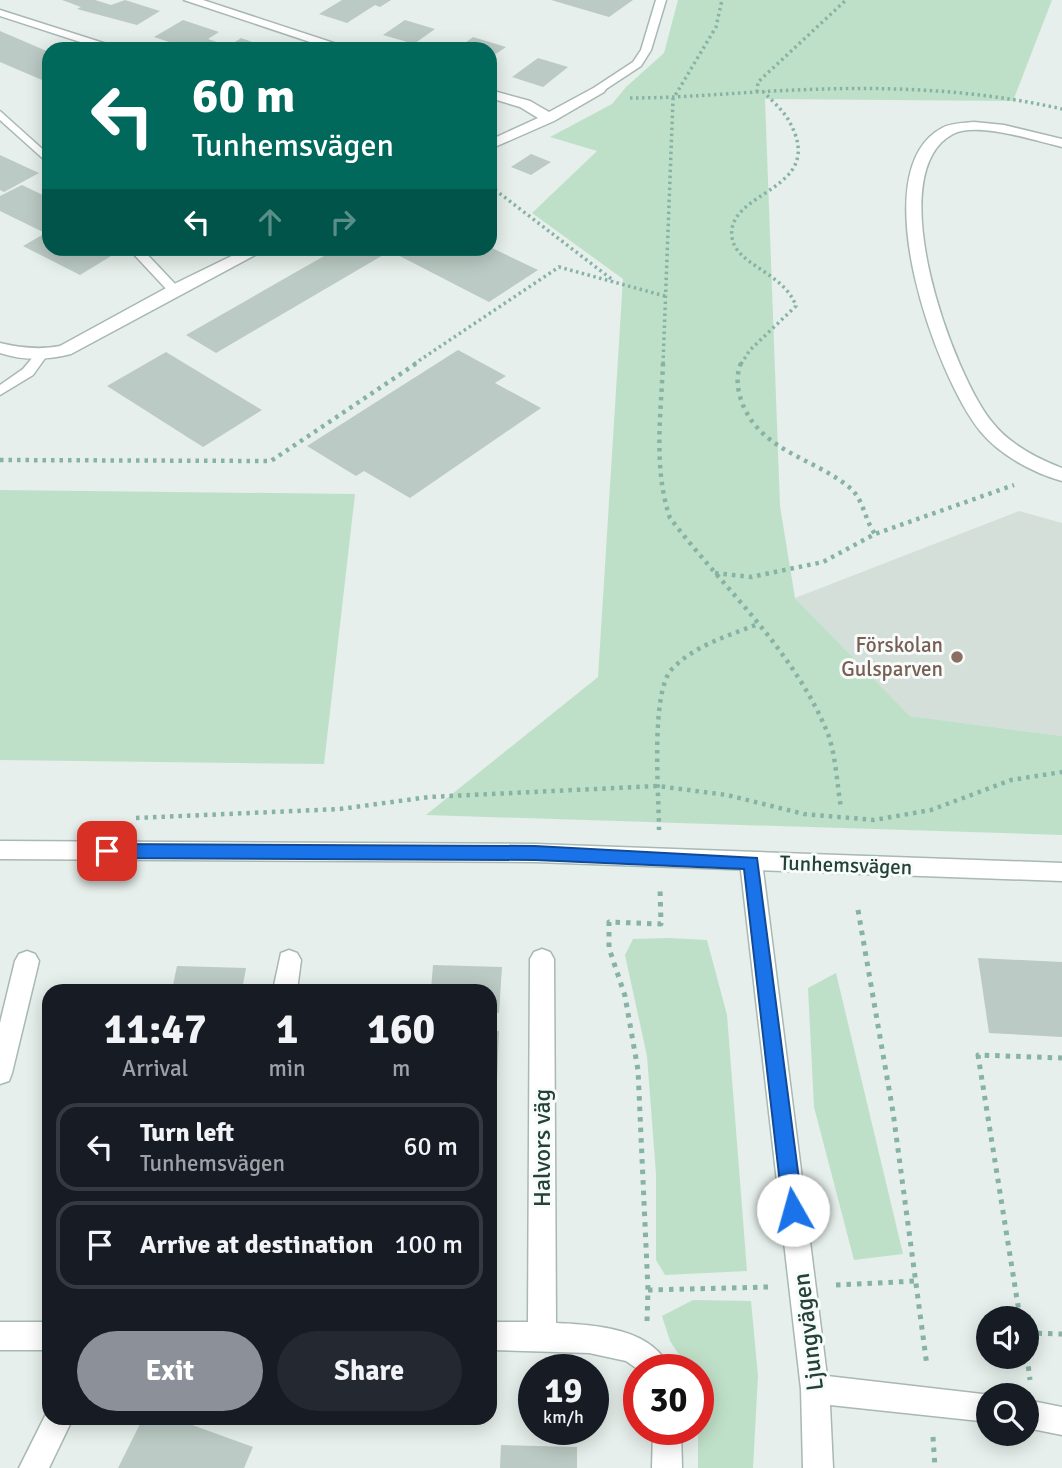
<!DOCTYPE html>
<html lang="en">
<head>
<meta charset="utf-8">
<style>
	:root { --surface:#171b24; --page:#242831; --text:#f1f3f6; --muted:#9ea1a6; --line:#363941; --accent:#8c9099 }
	body { margin:0; font-family:Signika,sans-serif; background:var(--page); color:var(--text); height:100vh; display:flex; flex-direction:column; font-size:26px; white-space:nowrap }
	* { box-sizing:border-box; margin:0 }
	p { font-size:23px; color:var(--muted) }
	.icon { flex:none; width:38px; height:38px; fill:none; stroke:currentColor; stroke-width:2; stroke-linecap:round; stroke-linejoin:round }
	.map { position:relative; flex:1; overflow:hidden }
	.details { position:absolute; left:42px; top:984px; width:455px; height:441px; display:flex; flex-direction:column; background:var(--surface); border-radius:21px; box-shadow:0 4px 18px #0003 }
	.details>* { flex:none }
	.banner { position:absolute; left:42px; top:42px; width:455px; height:214px; border-radius:21px; box-shadow:0 4px 18px #0003; background:#00695c; color:#fff; overflow:hidden }
	.buttons { position:absolute; left:976px; top:1306px; display:grid; gap:14px }
	.buttons a { display:grid; place-items:center; width:63px; height:63px; border-radius:50%; background:var(--surface); box-shadow:0 4px 18px #0003; font-size:35px }
	.speed { position:absolute; left:518px; top:1354px; display:flex; gap:14px; font-size:35px; font-weight:700; text-align:center }
	.speed>* { display:grid; place-content:center; width:91px; height:91px; border-radius:50%; background:var(--surface); box-shadow:0 4px 18px #0003; line-height:1 }
	.speed small { font-size:18px; font-weight:400 }
	.speed .limit { border:10px solid #d22; background:#fff; color:#111 }
	.pin { position:absolute; display:grid; place-items:center; width:60px; height:60px; color:#fff; margin:-30px; border-radius:14px; box-shadow:0 4px 10px #0006 }
	.me { position:absolute; width:77px; margin:-38px; rotate:353deg; stroke-linejoin:round; filter:drop-shadow(0 0 5px #0008) }
	.turn { display:flex; align-items:center; gap:24px; height:147px; padding:0 35px; font-size:32px }
	.turn .icon { width:91px; height:91px; stroke-width:2.5 }
	.turn b { display:block; font-size:49px; line-height:60px }
	.lanes { display:flex; align-items:center; height:66px; padding:0 35px; background:#0003; justify-content:center; gap:35px; direction:ltr }
	.lanes .off { opacity:.35 }
	.eta { display:flex; justify-content:space-evenly; align-items:center; height:119px; text-align:center }
	.eta b { font-size:42px; font-weight:700; line-height:49px }
	.primary-button { display:flex; gap:14px; margin-top:auto; padding:14px 35px }
	.primary-button a { flex:1; height:80px; border-radius:42px; background:var(--accent); color:#fff; font-size:28px; font-weight:700; line-height:80px; text-align:center }
	.primary-button a+a { background:var(--page); color:var(--text) }
	ul { padding:0; list-style:none }
	li { display:flex; align-items:center; gap:21px; height:88px; margin:0 14px 10px; padding:0 21px; border:4px solid var(--line); border-radius:21px }
	li div { flex:1 }
	li b { display:block; font-size:26px }
	li em { font-style:normal }
	.map>svg:first-child { display:block }
	.built { fill:#d4dfda }
	.green { fill:#bfe0c8 }
	.building { fill:#bbcac4 }
	.lines { fill:none; stroke-linecap:round; stroke-linejoin:round }
	.service-casing { stroke:#a8b8b2; stroke-width:3 }
	.minor-casing { stroke:#a8b8b2; stroke-width:3 }
	.tertiary-casing { stroke:#a8b8b2; stroke-width:3 }
	.path-far2 { stroke:#86b3a5; stroke-width:3.5; stroke-dasharray:2.5 3.5; stroke-linecap:butt }
	.path-far1 { stroke:#86b3a5; stroke-width:4.5; stroke-dasharray:3.5 5; stroke-linecap:butt }
	.path { stroke:#86b3a5; stroke-width:5; stroke-dasharray:4.5 6; stroke-linecap:butt }
	.service { fill:#fff; fill-rule:evenodd }
	.minor { fill:#fff; fill-rule:evenodd }
	.tertiary { fill:#fff; fill-rule:evenodd }
	.route { fill:#1a73e8; stroke:#114b97; stroke-width:2 }
	.education-dot { fill:#8d6e63; stroke:#f7fbf9; stroke-width:2.5 }
	.labels { text-anchor:middle; stroke-width:6; stroke-linejoin:round; paint-order:stroke }
	.education-label { font-size:21px; fill:#785e54; stroke:#f7fbf9; text-anchor:end }
	.street-label { font-size:21px; fill:#24423a; stroke:#f7fbf9 }
	.near-street-label { font-size:24px; fill:#24423a; stroke:#f7fbf9 }
</style>
</head>
<body>
<div class="map">
<svg width="1062" height="1468" viewBox="0 0 1062 1468">
	<rect width="100%" height="100%" fill="#e6efeb"/>
	<polygon class="built" points="1019,511 1062,523 1062,736 910,716 795,598"/>
	<g class="green">
		<polygon points="678,0 1052,0 1013,101 765,99 780,506 795,598 910,716 1062,736 1062,835 426,815 598,677 623,279 532,213 597,151 550,137 612,104 626,87 664,53"/>
		<polygon points="0,490 355,494 324,764 0,760"/>
		<polygon points="668,938 707,940 727,1015 747,1271 665,1275 656,1260 656,1174 647,1056 625,955 633,939"/>
		<polygon points="836,973 903,1254 854,1260 814,1107 808,988"/>
		<polygon points="693,1300 751,1301 758,1376 753,1468 698,1468 698,1370 689,1370 670,1341 662,1316"/>
	</g>
	<g class="building">
		<polygon points="62,0 95,0 111,5 125,0 160,11 137,25 77,9 81,7"/>
		<polygon points="342,0 391,0 380,7 375,5 347,23 319,14"/>
		<polygon points="551,0 633,0 609,17"/>
		<polygon points="183,20 219,32 208,39 229,46 241,38 272,49 190,49 154,37"/>
		<polygon points="405,20 435,29 414,44 383,35"/>
		<polygon points="0,31 49,52 49,83 0,62"/>
		<polygon points="473,37 506,47 490,58 490,49 457,49"/>
		<polygon points="538,58 568,67 543,87 512,77"/>
		<polygon points="531,154 551,162 531,175 511,167"/>
		<polygon points="0,155 39,173 4,192 0,190"/>
		<polygon points="22,185 49,198 49,229 43,232 0,211 0,196"/>
		<polygon points="49,231 49,248 106,248 116,253 80,275 23,246"/>
		<polygon points="490,247 538,270 489,302 390,251 216,353 186,335 338,248"/>
		<polygon points="458,350 506,376 495,383 541,408 410,498 364,471 356,476 307,446"/>
		<polygon points="166,352 262,410 203,447 107,386"/>
		<polygon points="978,958 1062,962 1062,1037 989,1033"/>
		<polygon points="433,965 502,967 499,1013 490,1013 490,990 431,990"/>
		<polygon points="177,966 246,968 242,990 172,990"/>
		<polygon points="490,1030 499,1031 497,1080 490,1080"/>
		<polygon points="490,1101 497,1102 494,1154 490,1154"/>
		<polygon points="490,1176 494,1176 493,1232 490,1232"/>
		<polygon points="143,1418 173,1418 253,1447 244,1468 118,1468"/>
		<polygon points="501,1445 577,1447 577,1468 500,1468"/>
	</g>
	<g class="lines">
		<g class="service-casing">
			<g id="service">
				<polygon points="656,0 666,0 651,50 641,66 603,91 595,91 595,87 633,62 641,50"/>
				<polygon points="0,10 116,47 117,49 102,49 0,16"/>
				<polygon points="0,111 49,155 49,164 0,120"/>
				<polygon points="128,248 141,248 178,287 178,293 170,293"/>
				<polygon points="42,350 48,354 33,375 0,395 0,385 23,369 38,351"/>
			</g>
		</g>
		<g class="minor-casing">
			<g id="minor">
				<polygon points="184,0 203,0 352,49 331,49"/>
				<polygon points="599,85 606,89 604,92 554,121 490,149 490,140 538,118 520,107 490,98 490,90 530,101 549,112"/>
				<path d="M974,122L1004,125L1062,139V147C1036,141 977,121 953,134C879,173 953,374 992,422C1009,444 1036,458 1062,468V481C1033,473 1000,455 981,432C937,379 861,171 942,128C951,123 964,123 974,122Z"/>
				<path d="M248,248H268L71,354C47,360 24,361 0,353V343C21,348 39,350 60,346L168,287Z"/>
				<polygon points="751,853 759,856 762,862 827,1376 991,1395 989,1395 989,1422 830,1405 833,1468 803,1468 801,1389 740,862 743,856"/>
				<path d="M542,949L550,952L554,959L556,1323C595,1325 654,1328 670,1370H639L626,1361L589,1353L490,1350V1322H528L530,959L534,952Z"/>
				<polygon points="289,950 297,953 301,960 297,990 273,990 281,953"/>
				<polygon points="27,951 35,954 39,961 12,1073 9,1081 0,1084 0,1023 15,961 19,954"/>
				<rect x="0" y="1322" width="49" height="28"/>
				<polygon points="1027,1400 1062,1407 1062,1435 1027,1428"/>
				<polygon points="49,1408 49,1418 73,1418 49,1468 19,1468"/>
				<polygon points="653,1430 681,1430 682,1468 652,1468"/>
			</g>
		</g>
		<g class="tertiary-casing">
			<polygon id="tertiary" points="0,841 535,844 1062,863 1062,881 535,862 0,859"/>
		</g>
		<g class="path-far2">
			<polyline points="757,92 758,82 846,0"/>
			<path d="M630,98C685,98 741,92 796,90C886,86 974,89 1062,109"/>
			<polyline points="490,186 614,281"/>
			<polyline points="414,364 559,267 665,296"/>
			<polyline points="663,364 673,99 716,27 722,0"/>
			<path d="M741,364L750,350L796,306C784,272 735,265 732,237C726,189 829,192 789,121C783,110 772,101 764,92"/>
		</g>
		<g class="path-far1">
			<path d="M663,363C661,415 653,468 670,518C724,589 794,650 828,734C836,756 837,785 841,808"/>
			<path d="M741,363C736,375 737,387 741,400C759,451 812,457 849,487C864,499 864,519 875,534"/>
			<polyline points="0,460 271,461 417,363"/>
			<polyline points="715,573 751,577 823,562 875,534 1014,485"/>
			<polyline points="136,818 340,809 429,797 657,786 727,795 804,814 874,820 931,810 1011,780 1062,772"/>
			<path d="M659,830C659,796 650,692 672,669C695,645 728,636 758,624"/>
		</g>
		<g class="path">
			<polyline points="858,910 893,1112 927,1366"/>
			<polyline points="836,1285 916,1281"/>
			<polyline points="648,1290 768,1287"/>
			<polyline points="1020,1318 978,1055 1062,1058"/>
			<polyline points="647,1321 648,1290 638,1070 625,996 609,948 609,922 661,924 660,888"/>
			<polyline points="1027,1333 1062,1334"/>
			<polyline points="1027,1356 1030,1380"/>
			<polyline points="933,1437 935,1468"/>
		</g>
		<use href="#service" class="service"/>
		<use href="#minor" class="minor"/>
		<use href="#tertiary" class="tertiary"/>
	</g>
	<polygon class="route" points="107,844 535,846 757,858 803,1210 800,1216 793,1219 786,1216 783,1210 744,869 535,860 107,858 101,856 99,851 101,846"/>
	<circle class="education-dot" cx="957" cy="657" r="7"/>
	<g class="labels">
		<g class="education-label">
			<text x="943" y="652">Förskolan<tspan x="943" dy="24">Gulsparven</tspan></text>
		</g>
		<g class="street-label">
			<text transform="translate(846 865) rotate(2)" y="7">Tunhemsvägen</text>
		</g>
		<g class="near-street-label">
			<text transform="translate(542 1148) rotate(-90)" y="8">Halvors väg</text>
			<text transform="translate(808 1332) rotate(-97)" y="8">Ljungvägen</text>
		</g>
	</g>
</svg>
<div class="buttons">
<a><svg class="icon" aria-label="sound" viewBox="0 0 24 24"><path d="M4 9h4l5-4v14l-5-4H4zM17 9q2 3 0 6"/></svg></a>
<a><svg class="icon" aria-label="search" viewBox="0 0 24 24"><circle cx="10" cy="10" r="6"/><path d="M15 15l6 6"/></svg></a>
</div>
<div class="speed"><div>19<small>km/h</small></div><div class="limit">30</div></div>
<div class="pin" style="left:107px;top:851px;background:#d93025"><svg class="icon" aria-label="arrive" viewBox="0 0 24 24"><path d="M6 21V4h12l-3 4 3 4H6"/></svg></div>
<svg class="me" style="left:793px;top:1210px" viewBox="-20 -20 40 40"><circle r="19" fill="#fff"/><path d="M0-13L10 11 0 6-10 11z" fill="#1a73e8"/></svg>
<div class="banner">
<div class="turn"><svg class="icon" aria-label="left" viewBox="0 0 24 24"><path d="M17 20v-9H6M10 6l-5 5 5 5"/></svg><div><b>60 m</b>Tunhemsvägen</div></div>
<div class="lanes"><svg class="icon" aria-label="left" viewBox="0 0 24 24"><path d="M17 20v-9H6M10 6l-5 5 5 5"/></svg><svg class="icon off" aria-label="ahead" viewBox="0 0 24 24"><path d="M12 20V5M6 11l6-6 6 6"/></svg><svg class="icon off" aria-label="right" viewBox="0 0 24 24"><path d="M7 20v-9h11M14 6l5 5-5 5"/></svg></div>
</div>
<section class="details">
<div class="eta">
<div><b>11:47</b><p>Arrival</p></div>
<div><b>1</b><p>min</p></div>
<div><b>160</b><p>m</p></div>
</div>
<ul>
<li><svg class="icon" aria-label="left" viewBox="0 0 24 24"><path d="M17 20v-9H6M10 6l-5 5 5 5"/></svg><div><b>Turn left</b><p>Tunhemsvägen</p></div><em>60 m</em></li>
<li><svg class="icon" aria-label="arrive" viewBox="0 0 24 24"><path d="M6 21V4h12l-3 4 3 4H6"/></svg><div><b>Arrive at destination</b></div><em>100 m</em></li>
</ul>
<div class="primary-button"><a>Exit</a><a>Share</a></div>
</section>
</div>
</body>
</html>
